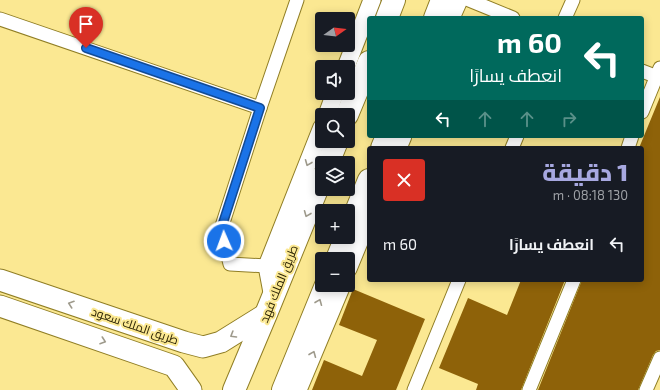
<!DOCTYPE html>
<html lang="ar">
<head>
<meta charset="utf-8">
<style>
	:root { --surface:#171b24; --page:#242831; --text:#f1f3f6; --muted:#9ea1a6; --accent:#a7a8e0 }
	body { margin:0; font-family:"Exo 2",Cairo,sans-serif; background:var(--page); color:var(--text); direction:rtl; height:100vh; display:flex; flex-direction:column; font-size:15px; white-space:nowrap }
	* { box-sizing:border-box; margin:0 }
	p { font-size:13px; color:var(--muted) }
	.icon { flex:none; width:22px; height:22px; fill:none; stroke:currentColor; stroke-width:2; stroke-linecap:round; stroke-linejoin:round }
	.map { position:relative; flex:1; overflow:hidden; direction:ltr }
	.drawer { position:absolute; left:367px; top:146px; width:277px; height:136px; display:flex; flex-direction:column; background:var(--surface); border-radius:4px; box-shadow:0 2px 10px #0003; direction:rtl }
	.drawer>* { flex:none }
	.banner { position:absolute; left:367px; top:16px; width:277px; height:122px; border-radius:4px; box-shadow:0 2px 10px #0003; direction:rtl; background:#00695c; color:#fff; overflow:hidden }
	.needle { width:26px; rotate:76deg }
	.tools { position:absolute; left:315px; top:12px; display:grid; gap:8px }
	.tools a { display:grid; place-items:center; width:40px; height:40px; border-radius:4px; background:var(--surface); box-shadow:0 2px 10px #0003; font-size:20px }
	.pin { position:absolute; display:grid; place-items:center; width:34px; height:34px; color:#fff; margin:-41px -17px; border-radius:50% 50% 50% 0; rotate:-45deg; box-shadow:0 0 4px #0007 }
	.pin .icon { rotate:45deg }
	.me { position:absolute; width:44px; margin:-22px; rotate:358deg; stroke-linejoin:round; filter:drop-shadow(0 0 3px #0008) }
	.turn { display:flex; align-items:center; gap:14px; height:84px; padding:0 16px; font-size:18px }
	.turn .icon { width:52px; height:52px; stroke-width:2.5 }
	.turn b { display:block; font-size:28px; line-height:34px }
	.lanes { display:flex; align-items:center; height:38px; padding:0 16px; background:#0003; justify-content:center; gap:20px; direction:ltr }
	.lanes .off { opacity:.35 }
	.round { display:grid; place-items:center; flex:none; width:42px; height:42px; border-radius:4px; background:var(--page) }
	.headline { display:flex; align-items:center; justify-content:space-between; height:68px; padding:0 16px }
	h1 { font-size:24px; font-weight:800; line-height:30px; color:var(--accent) }
	ul { padding:0; list-style:none }
	li { display:flex; align-items:center; gap:12px; height:60px; padding:0 16px }
	li div { flex:1 }
	li b { display:block; font-size:15px }
	li em { font-style:normal }
	.map>svg:first-child { display:block }
	.building { fill:#8e6209 }
	.lines { fill:none; stroke-linecap:round; stroke-linejoin:round }
	.minor-casing { stroke:#907e25; stroke-width:15 }
	.tertiary-casing { stroke:#907e25; stroke-width:19 }
	.primary-casing { stroke:#907e25; stroke-width:23 }
	.trunk-casing { stroke:#907e25; stroke-width:24 }
	.minor { stroke:#fff; stroke-width:13 }
	.tertiary { stroke:#fff; stroke-width:17 }
	.primary { stroke:#fff; stroke-width:21 }
	.trunk { stroke:#fff; stroke-width:22 }
	.oneway { stroke:#9e9a8c }
	.route-casing { stroke:#114b97; stroke-width:10 }
	.route { stroke:#1a73e8; stroke-width:7 }
	.labels { text-anchor:middle; stroke-width:4; stroke-linejoin:round; paint-order:stroke }
	.street-label { font-size:12px; fill:#271f00; stroke:#fbe892 }
</style>
</head>
<body>
<div class="map">
<svg width="660" height="390" viewBox="0 0 660 390">
	<rect width="100%" height="100%" fill="#fbe892"/>
	<g class="building">
		<polygon points="660,97 660,350 656,351 653,355 638,390 538,390 582,280 642,280 642,148 639,148"/>
		<polygon points="521,280 565,280 521,390 476,390 478,384 439,368 468,298 507,315"/>
		<polygon points="353,289 425,319 396,390 312,390 324,360 362,376 377,340 339,325"/>
	</g>
	<g class="lines">
		<g class="minor-casing">
			<g id="minor">
				<polyline points="469,0 513,18"/>
				<polyline points="565,18 573,0"/>
				<polyline points="0,19 260,108"/>
				<polyline points="642,71 660,78"/>
				<polyline points="642,112 660,68"/>
				<polyline points="512,148 517,136"/>
				<polyline points="628,148 632,136"/>
				<polyline points="267,266 230,264 221,229 260,108 297,0"/>
				<polyline points="414,390 459,280"/>
				<polyline points="529,390 574,280"/>
				<polyline points="646,390 660,358"/>
			</g>
		</g>
		<g class="tertiary-casing">
			<g id="tertiary">
				<polyline points="451,18 459,0"/>
				<polyline points="346,67 372,0"/>
				<polyline points="327,115 335,93"/>
				<polyline points="398,148 403,136"/>
				<polyline points="348,269 369,218"/>
				<polyline points="273,298 267,266 322,127"/>
				<polyline points="298,390 342,285"/>
			</g>
		</g>
		<g class="primary-casing">
			<g id="primary">
				<polyline points="0,280 184,342 203,347 221,342 266,314"/>
				<polyline points="0,306 174,366 191,390"/>
			</g>
		</g>
		<g class="trunk-casing">
			<g id="trunk">
				<polyline points="387,18 394,0"/>
				<polyline points="435,18 442,0"/>
				<polyline points="347,115 369,62"/>
				<polyline points="382,148 387,136"/>
				<polyline points="328,163 337,141"/>
				<polyline points="348,231 369,180"/>
				<polyline points="337,259 346,237"/>
				<polyline points="234,390 266,314 322,177"/>
				<polyline points="283,390 326,285"/>
			</g>
		</g>
		<use href="#minor" class="minor"/>
		<use href="#tertiary" class="tertiary"/>
		<use href="#primary" class="primary"/>
		<use href="#trunk" class="trunk"/>
	</g>
	<defs><path id="oneway-chevron" d="M-2-3.5L2.5 0L-2 3.5" fill="none" stroke-width="1.6" stroke-linecap="round" stroke-linejoin="round"/></defs>
	<g class="oneway">
		<use href="#oneway-chevron" transform="translate(308 163) rotate(112)"/>
		<use href="#oneway-chevron" transform="translate(307 214) rotate(112)"/>
		<use href="#oneway-chevron" transform="translate(319 302) rotate(-68)"/>
		<use href="#oneway-chevron" transform="translate(71 304) rotate(-161)"/>
		<use href="#oneway-chevron" transform="translate(233 335) rotate(149)"/>
		<use href="#oneway-chevron" transform="translate(103 341) rotate(19)"/>
		<use href="#oneway-chevron" transform="translate(313 354) rotate(-68)"/>
	</g>
	<g class="lines">
		<g class="route-casing">
			<polyline id="route" points="86,48 260,108 221,229 224,241"/>
		</g>
		<use href="#route" class="route"/>
	</g>
	<g class="labels">
		<g class="street-label">
			<text transform="translate(279 284) rotate(-68)" y="4">طريق الملك فهد</text>
			<text transform="translate(135 326) rotate(19)" y="4">طريق الملك سعود</text>
		</g>
	</g>
</svg>
<div class="tools">
<a><svg class="needle" viewBox="-14 -14 28 28"><path d="M0-13l5 13h-10z" fill="#e53935"/><path d="M0 13l5-13h-10z" fill="#9ea1a6"/></svg></a>
<a><svg class="icon" aria-label="sound" viewBox="0 0 24 24"><path d="M4 9h4l5-4v14l-5-4H4zM17 9q2 3 0 6"/></svg></a>
<a><svg class="icon" aria-label="search" viewBox="0 0 24 24"><circle cx="10" cy="10" r="6"/><path d="M15 15l6 6"/></svg></a>
<a><svg class="icon" aria-label="layers" viewBox="0 0 24 24"><path d="M12 4l9 5-9 5-9-5zM3 14l9 5 9-5"/></svg></a>
<a>+</a>
<a>−</a>
</div>
<div class="pin" style="left:86px;top:48px;background:#d93025"><svg class="icon" aria-label="arrive" viewBox="0 0 24 24"><path d="M6 21V4h12l-3 4 3 4H6"/></svg></div>
<svg class="me" style="left:224px;top:241px" viewBox="-20 -20 40 40"><circle r="17" fill="#1a73e8" stroke="#fff" stroke-width="3"/><path d="M0-11L8 9 0 5-8 9z" fill="#fff"/></svg>
<div class="banner">
<div class="turn"><svg class="icon" aria-label="left" viewBox="0 0 24 24"><path d="M17 20v-9H6M10 6l-5 5 5 5"/></svg><div><b>60 m</b>انعطف يسارًا</div></div>
<div class="lanes"><svg class="icon" aria-label="left" viewBox="0 0 24 24"><path d="M17 20v-9H6M10 6l-5 5 5 5"/></svg><svg class="icon off" aria-label="ahead" viewBox="0 0 24 24"><path d="M12 20V5M6 11l6-6 6 6"/></svg><svg class="icon off" aria-label="ahead" viewBox="0 0 24 24"><path d="M12 20V5M6 11l6-6 6 6"/></svg><svg class="icon off" aria-label="right" viewBox="0 0 24 24"><path d="M7 20v-9h11M14 6l5 5-5 5"/></svg></div>
</div>
<section class="drawer">
<div class="headline"><div><h1>1 دقيقة</h1><p>130 m · 08:18</p></div><a class="round" style="background:#d93025;color:#fff"><svg class="icon" aria-label="close" viewBox="0 0 24 24"><path d="M6 6l12 12M18 6L6 18"/></svg></a></div>
<ul>
<li><svg class="icon" aria-label="left" viewBox="0 0 24 24"><path d="M17 20v-9H6M10 6l-5 5 5 5"/></svg><div><b>انعطف يسارًا</b></div><em>60 m</em></li>
</ul>
</section>
</div>
</body>
</html>
